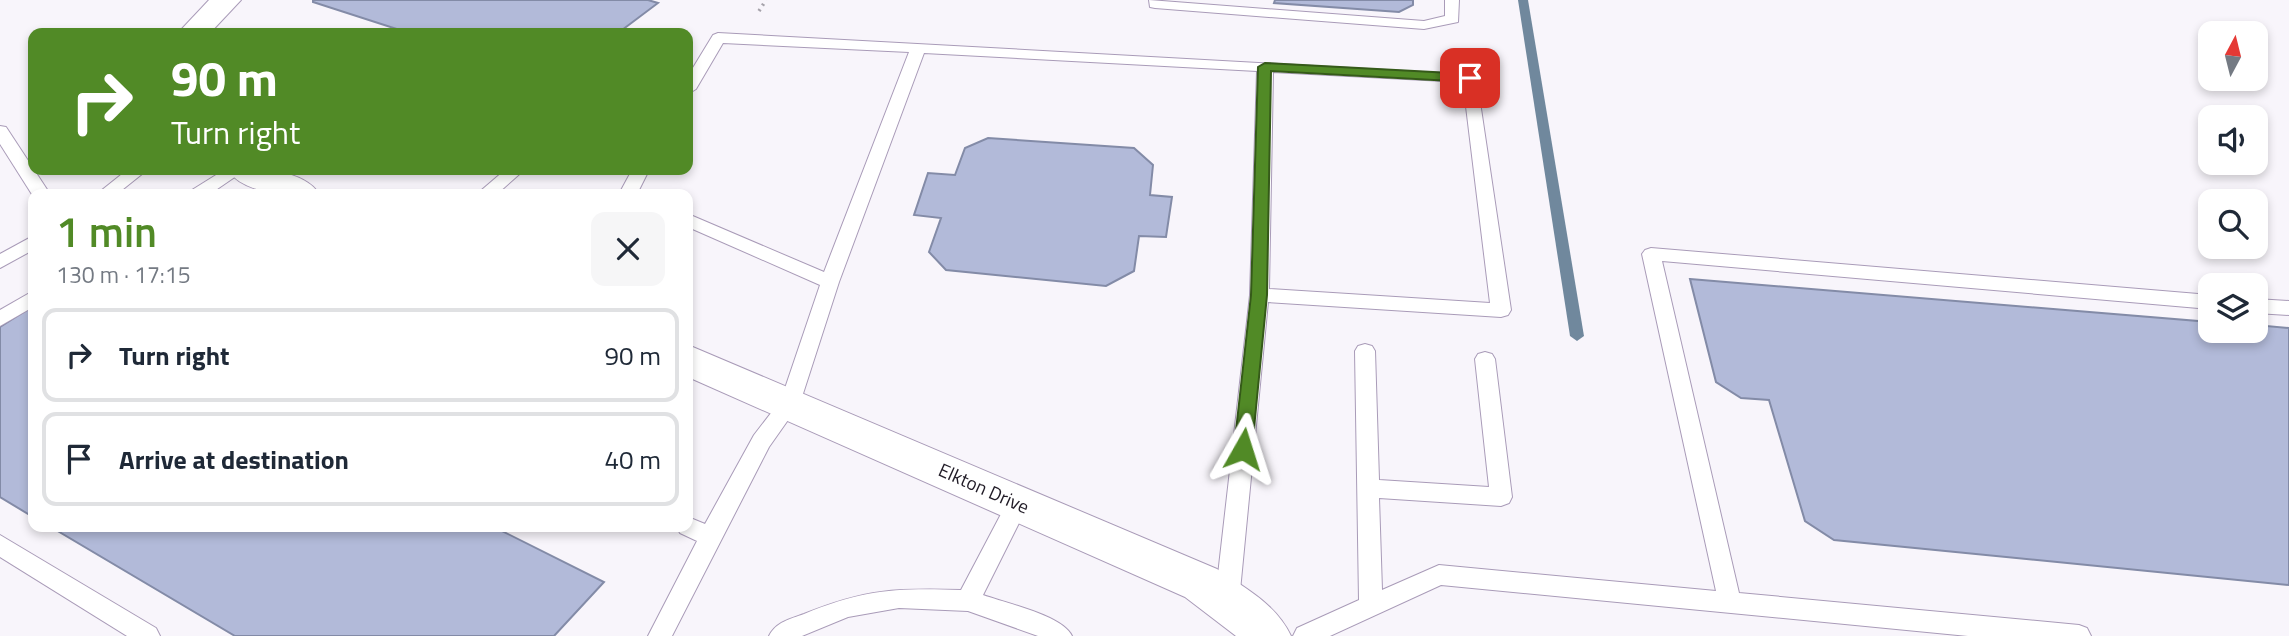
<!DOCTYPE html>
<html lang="en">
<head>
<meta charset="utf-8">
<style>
	:root { --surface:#fff; --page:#f6f6f7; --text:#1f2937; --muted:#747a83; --line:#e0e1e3; --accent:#518a26 }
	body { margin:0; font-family:"Titillium Web",sans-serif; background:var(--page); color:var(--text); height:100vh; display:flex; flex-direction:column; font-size:26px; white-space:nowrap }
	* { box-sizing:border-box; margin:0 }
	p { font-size:23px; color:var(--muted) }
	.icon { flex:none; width:38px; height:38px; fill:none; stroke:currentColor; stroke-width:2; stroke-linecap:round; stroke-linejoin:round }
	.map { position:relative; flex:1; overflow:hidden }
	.side { position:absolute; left:28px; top:189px; width:665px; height:343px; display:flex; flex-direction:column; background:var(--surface); border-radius:14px; box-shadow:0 4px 10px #0003 }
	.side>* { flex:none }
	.guide { position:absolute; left:28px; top:28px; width:665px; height:147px; border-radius:14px; box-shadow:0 4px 10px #0003; background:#518a26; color:#fff; overflow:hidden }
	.needle { width:46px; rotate:7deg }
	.controls { position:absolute; left:2198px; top:21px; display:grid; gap:14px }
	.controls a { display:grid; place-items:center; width:70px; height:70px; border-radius:14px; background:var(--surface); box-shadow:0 4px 10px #0003; font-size:35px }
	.pin { position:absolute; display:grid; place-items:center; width:60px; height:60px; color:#fff; margin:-30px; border-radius:14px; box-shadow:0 4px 10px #0006 }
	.me { position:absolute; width:77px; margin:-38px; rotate:6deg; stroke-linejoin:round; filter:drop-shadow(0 0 5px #0008) }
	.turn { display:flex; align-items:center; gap:24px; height:147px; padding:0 28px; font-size:32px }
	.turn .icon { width:91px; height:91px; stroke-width:2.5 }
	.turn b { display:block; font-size:49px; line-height:60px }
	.round { display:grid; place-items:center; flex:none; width:74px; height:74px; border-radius:14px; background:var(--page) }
	.overview { display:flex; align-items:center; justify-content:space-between; height:119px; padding:0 28px }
	h1 { font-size:42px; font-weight:600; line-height:52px; color:var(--accent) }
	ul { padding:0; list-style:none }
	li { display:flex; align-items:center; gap:21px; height:94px; margin:0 14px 10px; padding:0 14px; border:4px solid var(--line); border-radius:14px }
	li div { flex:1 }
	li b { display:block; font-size:26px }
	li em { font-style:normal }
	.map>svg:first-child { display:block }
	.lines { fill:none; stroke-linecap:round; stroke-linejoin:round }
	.stream { fill:#70889d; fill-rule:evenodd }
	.building { fill:#b2bad9; stroke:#838ba7; stroke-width:2 }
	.service-casing { stroke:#a99bb8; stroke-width:2 }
	.tertiary-casing { stroke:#a99bb8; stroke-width:2 }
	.path { stroke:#a6a3ab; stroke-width:3.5; stroke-dasharray:2 4.5; stroke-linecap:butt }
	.service { fill:#fff; fill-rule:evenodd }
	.tertiary { fill:#fff; fill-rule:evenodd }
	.route { fill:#518a26; stroke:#355a19; stroke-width:2 }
	.labels { text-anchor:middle; stroke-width:7; stroke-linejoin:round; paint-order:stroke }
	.street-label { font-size:19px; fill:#201b26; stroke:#fff }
</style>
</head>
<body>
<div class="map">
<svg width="2289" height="636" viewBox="0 0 2289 636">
	<rect width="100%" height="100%" fill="#f8f5fb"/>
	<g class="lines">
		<polygon class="stream" points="1518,0 1528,0 1584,336 1577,341 1570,336"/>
	</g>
	<g class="building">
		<polygon points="313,0 648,0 658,3 618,33 409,33 313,2"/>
		<polygon points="1275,0 1413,0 1413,5 1399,12 1274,3"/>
		<polygon points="988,138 1134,148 1153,165 1150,195 1172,197 1166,237 1139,236 1134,271 1106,286 946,270 929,252 941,218 914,215 928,173 955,175 965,148"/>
		<polygon points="1690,279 2210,322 2210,331 2256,331 2256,325 2289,328 2289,585 1834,540 1805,521 1769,400 1741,398 1716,382"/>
		<polygon points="33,306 33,517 0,497 0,327"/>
		<polygon points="51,527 494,527 604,582 554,636 235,636"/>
	</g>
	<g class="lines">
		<g class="service-casing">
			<g id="service">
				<polygon points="1149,0 1424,21 1445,16 1445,0 1459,0 1458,22 1424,29 1155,8 1150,7"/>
				<path d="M718,33L1476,75L1511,310L1508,315L1501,317L1268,302L1239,601L1235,608L1227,611L1219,608L1215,601L1250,295L1257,71L924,53L839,282L800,403L769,447L672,636H648L697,541L680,533L677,527H688V517L705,524L754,435L781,400L820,285L688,227V214L824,272L909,52L723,43L696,89L688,94V76L713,35ZM1273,72L1463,82L1490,303L1269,289Z"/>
				<polygon points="0,126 6,127 50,194 33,196 0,144"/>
				<polygon points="127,170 147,170 117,194 97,194"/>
				<polygon points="224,170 245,170 210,194 189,194 192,190"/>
				<polygon points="505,170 524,170 497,194 477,194"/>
				<polygon points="632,170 649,170 637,194 619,194"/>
				<polygon points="33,236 33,250 0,268 0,254"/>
				<polygon points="1651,248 2210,295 2210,309 1662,261 1739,593 2079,625 2087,628 2091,636 1968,636 1441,585 1330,636 1293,636 1297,628 1359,600 1355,351 1358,346 1365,344 1372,346 1375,351 1379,480 1489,487 1475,359 1478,354 1485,352 1492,354 1495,359 1512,497 1509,503 1501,506 1379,498 1382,590 1439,565 1716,591 1642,254 1645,250"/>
				<polygon points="33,291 33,307 0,326 0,310"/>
				<polygon points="2256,299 2289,301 2289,315 2256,313"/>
				<path d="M1018,494L1026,497L1029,503L983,595C1005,603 1062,615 1072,636H1038L968,611L899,608L848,617L802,636H769C776,622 790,619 804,614C865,589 897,588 961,590L1010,497Z"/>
				<polygon points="0,535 156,628 160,636 127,636 0,557"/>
			</g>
		</g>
		<g class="tertiary-casing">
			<g id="tertiary">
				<polygon points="209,0 241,0 210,33 178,33"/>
				<path d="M228,170C255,169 303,168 319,194C292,195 245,196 228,170Z"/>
				<path d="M688,345L1217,569C1245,588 1276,604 1291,636H1236L1185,597L688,377Z"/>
			</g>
		</g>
		<polyline class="path" points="759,11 766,0"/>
		<use href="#service" class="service"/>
		<use href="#tertiary" class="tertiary"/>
	</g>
	<polygon class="route" points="1265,63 1470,74 1476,78 1470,82 1271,71 1267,295 1252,449 1249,454 1237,454 1234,449 1251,295 1258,67"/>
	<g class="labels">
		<g class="street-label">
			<text transform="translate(984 488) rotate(24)" y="7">Elkton Drive</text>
		</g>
	</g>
</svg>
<div class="controls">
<a><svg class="needle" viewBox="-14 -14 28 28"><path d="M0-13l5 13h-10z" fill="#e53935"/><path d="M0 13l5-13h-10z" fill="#747a83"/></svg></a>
<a><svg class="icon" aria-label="sound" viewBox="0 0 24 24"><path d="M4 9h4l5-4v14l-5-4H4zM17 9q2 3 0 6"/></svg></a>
<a><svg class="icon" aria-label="search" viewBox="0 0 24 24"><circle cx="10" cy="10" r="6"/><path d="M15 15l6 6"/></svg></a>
<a><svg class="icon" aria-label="layers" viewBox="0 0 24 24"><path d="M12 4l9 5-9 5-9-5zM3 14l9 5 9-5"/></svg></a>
</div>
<div class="pin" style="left:1470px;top:78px;background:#d93025"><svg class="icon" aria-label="arrive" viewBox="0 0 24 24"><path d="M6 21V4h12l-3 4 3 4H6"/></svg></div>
<svg class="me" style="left:1243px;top:449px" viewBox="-20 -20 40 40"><path d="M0-17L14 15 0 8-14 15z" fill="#518a26" stroke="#fff" stroke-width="4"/></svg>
<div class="guide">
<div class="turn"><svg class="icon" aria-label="right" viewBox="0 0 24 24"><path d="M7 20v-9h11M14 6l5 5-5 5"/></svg><div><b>90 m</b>Turn right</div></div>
</div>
<section class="side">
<div class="overview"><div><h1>1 min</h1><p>130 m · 17:15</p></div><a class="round"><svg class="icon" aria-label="close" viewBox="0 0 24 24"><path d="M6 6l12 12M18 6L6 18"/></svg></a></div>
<ul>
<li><svg class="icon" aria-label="right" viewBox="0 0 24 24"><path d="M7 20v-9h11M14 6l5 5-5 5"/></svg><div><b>Turn right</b></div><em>90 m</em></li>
<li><svg class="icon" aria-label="arrive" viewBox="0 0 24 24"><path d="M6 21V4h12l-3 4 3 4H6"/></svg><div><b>Arrive at destination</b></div><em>40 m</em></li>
</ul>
</section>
</div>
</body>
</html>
